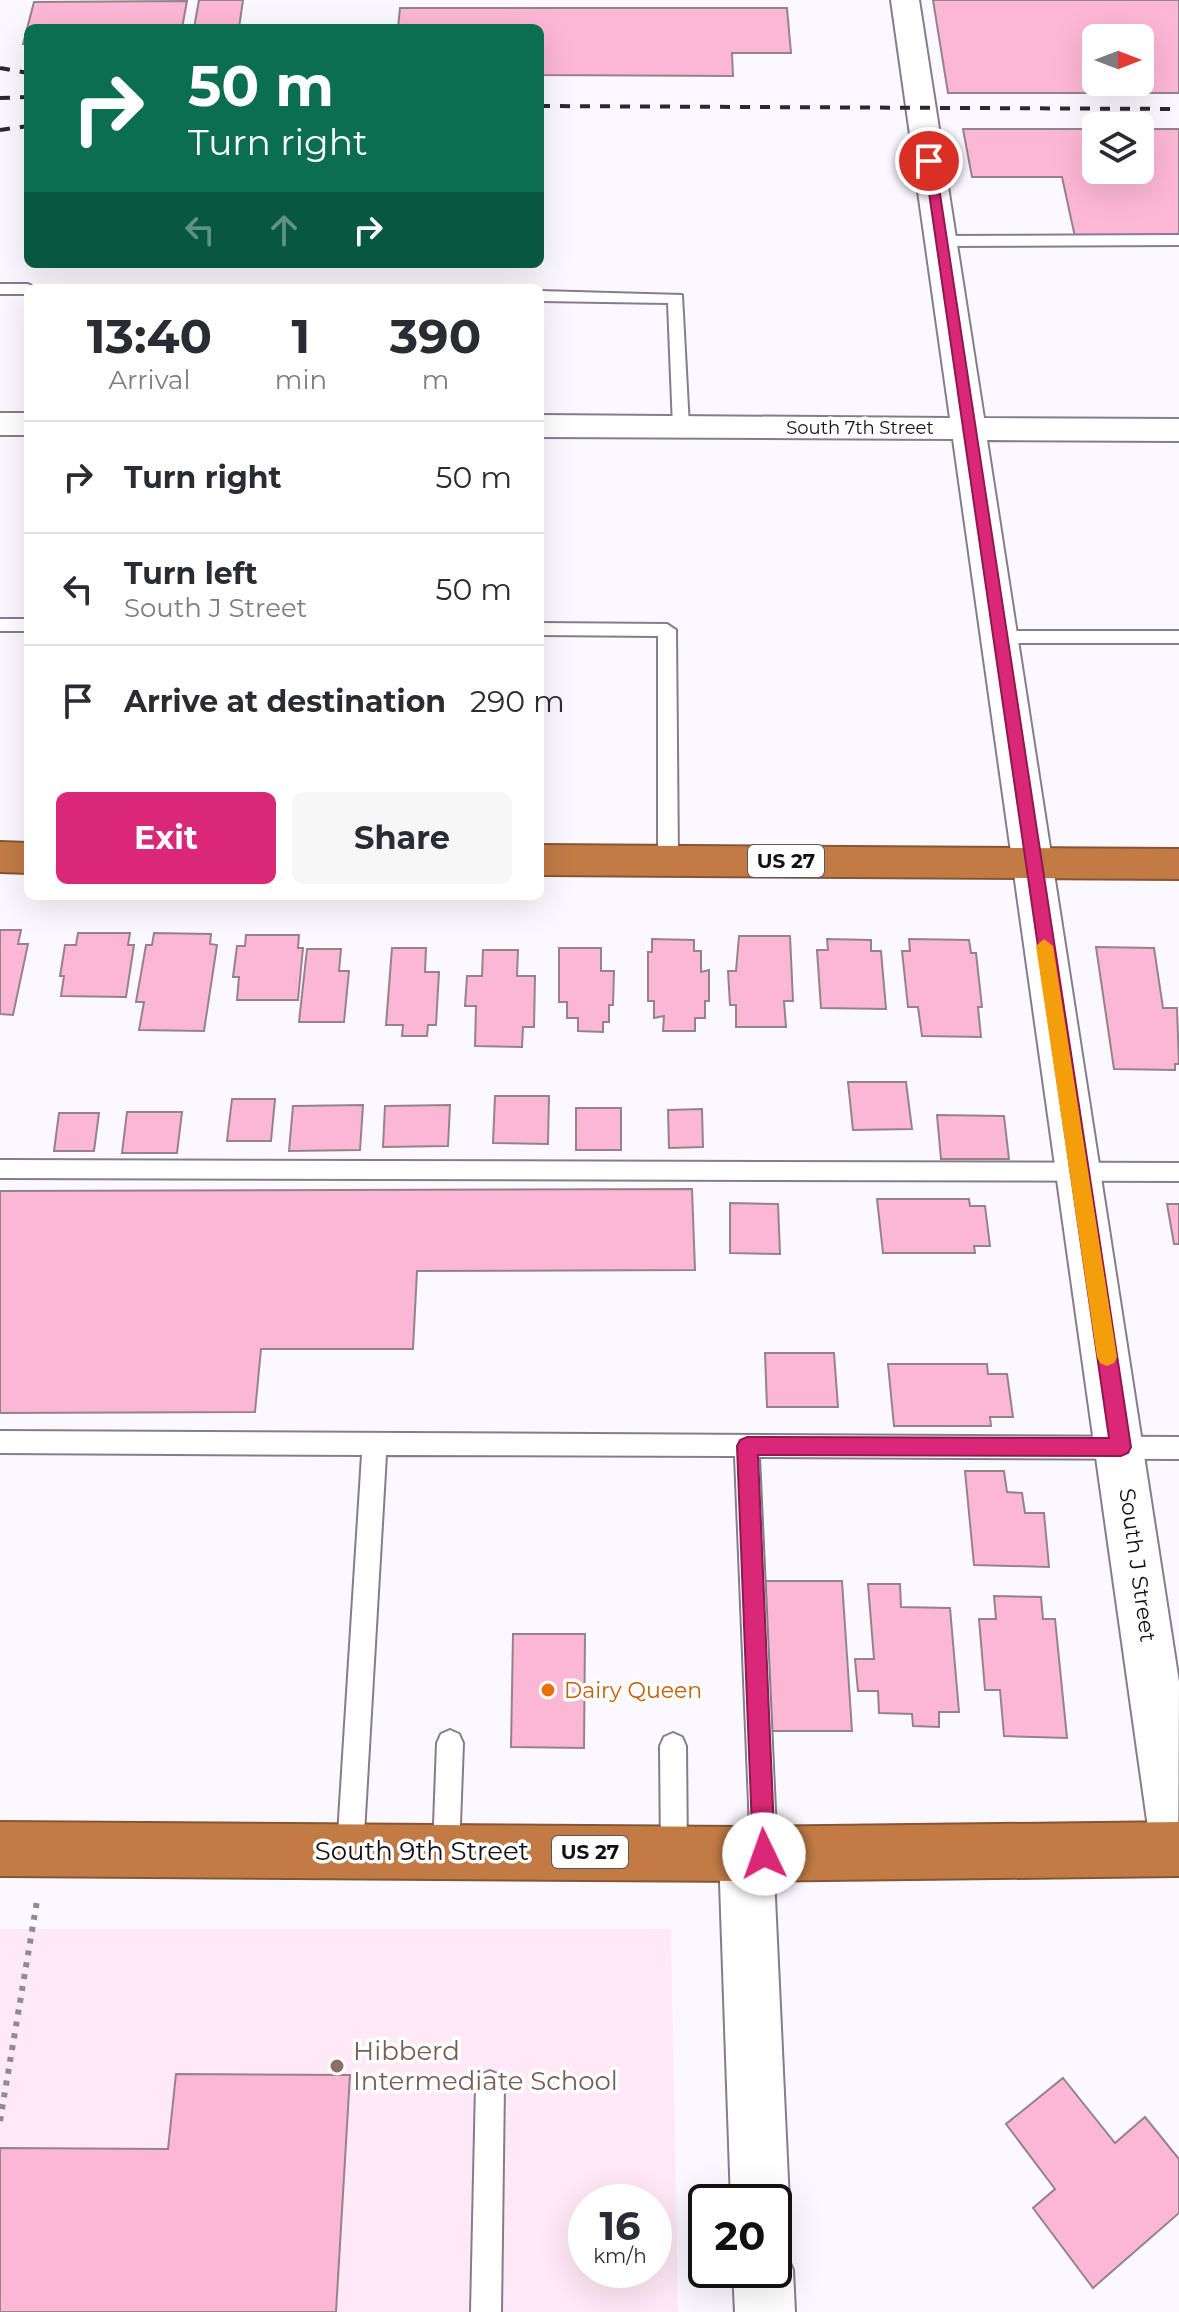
<!DOCTYPE html>
<html lang="en">
<head>
<meta charset="utf-8">
<style>
	:root { --surface:#fff; --page:#f7f7f7; --text:#2b2b33; --muted:#7c7c81; --line:#e1e1e2; --accent:#db2777 }
	body { margin:0; font-family:Montserrat,sans-serif; background:var(--page); color:var(--text); height:100vh; display:flex; flex-direction:column; font-size:30px; white-space:nowrap }
	* { box-sizing:border-box; margin:0 }
	p { font-size:26px; color:var(--muted) }
	.icon { flex:none; width:44px; height:44px; fill:none; stroke:currentColor; stroke-width:2; stroke-linecap:round; stroke-linejoin:round }
	.map { position:relative; flex:1; overflow:hidden }
	.sheet { position:absolute; left:24px; top:284px; width:520px; height:616px; display:flex; flex-direction:column; background:var(--surface); border-radius:12px; box-shadow:0 8px 32px #0002 }
	.sheet>* { flex:none }
	.banner { position:absolute; left:24px; top:24px; width:520px; height:244px; border-radius:12px; box-shadow:0 8px 32px #0002; background:#0b6e4f; color:#fff; overflow:hidden }
	.needle { width:52px; rotate:90deg }
	.fabs { position:absolute; left:1082px; top:24px; display:grid; gap:16px }
	.fabs a { display:grid; place-items:center; width:72px; height:72px; border-radius:12px; background:var(--surface); box-shadow:0 8px 32px #0002; font-size:40px }
	.speed { position:absolute; left:568px; top:2184px; display:flex; gap:16px; font-size:40px; font-weight:700; text-align:center }
	.speed>* { display:grid; place-content:center; width:104px; height:104px; border-radius:50%; background:var(--surface); box-shadow:0 8px 32px #0002; line-height:1 }
	.speed small { font-size:20px; font-weight:400 }
	.speed .limit { border:4px solid #111; border-radius:12px; background:#fff; color:#111 }
	.pin { position:absolute; display:grid; place-items:center; width:68px; height:68px; color:#fff; margin:-34px; border:4px solid #fff; border-radius:50%; box-shadow:0 2px 8px #0007 }
	.me { position:absolute; width:88px; margin:-44px; rotate:357deg; stroke-linejoin:round; filter:drop-shadow(0 0 6px #0008) }
	.turn { display:flex; align-items:center; gap:28px; height:168px; padding:0 32px; font-size:36px }
	.turn .icon { width:104px; height:104px; stroke-width:2.5 }
	.turn b { display:block; font-size:56px; line-height:68px }
	.lanes { display:flex; align-items:center; height:76px; padding:0 32px; background:#0003; justify-content:center; gap:40px; direction:ltr }
	.lanes .off { opacity:.35 }
	.eta { display:flex; justify-content:space-evenly; align-items:center; height:136px; text-align:center }
	.eta b { font-size:48px; font-weight:700; line-height:56px }
	.button { display:flex; gap:16px; margin-top:auto; padding:16px 32px }
	.button a { flex:1; height:92px; border-radius:12px; background:var(--accent); color:#fff; font-size:32px; font-weight:700; line-height:92px; text-align:center }
	.button a+a { background:var(--page); color:var(--text) }
	ul { padding:0; list-style:none }
	li { display:flex; align-items:center; gap:24px; height:112px; padding:0 32px; border-top:2px solid var(--line) }
	li div { flex:1 }
	li b { display:block; font-size:30px }
	li em { font-style:normal }
	.map>svg:first-child { display:block }
	.education { fill:#ffe9f6; fill-rule:evenodd }
	.building { fill:#fcb7d4; stroke:#94838a; stroke-width:2; fill-rule:evenodd }
	.lines { fill:none; stroke-linecap:round; stroke-linejoin:round }
	.lane-casing { stroke:#847d8c; stroke-width:4 }
	.street-casing { stroke:#847d8c; stroke-width:4 }
	.highway-casing { stroke:#855634; stroke-width:4 }
	.path { stroke:#8f8b91; stroke-width:6; stroke-dasharray:5 7; stroke-linecap:butt }
	.lane { fill:#fff; fill-rule:evenodd }
	.street { fill:#fff; fill-rule:evenodd }
	.highway { fill:#c27b45; fill-rule:evenodd }
	.rail { stroke:#2c282e; stroke-width:4; stroke-dasharray:10 10; stroke-linecap:butt }
	.route { fill:#db2777; stroke:#8e194d; stroke-width:2 }
	.slow { fill:#f59e0b }
	.food-dot { fill:#e8710a; stroke:#fff; stroke-width:3 }
	.education-dot { fill:#8d6e63; stroke:#fff; stroke-width:3 }
	.labels { text-anchor:middle; stroke-width:7; stroke-linejoin:round; paint-order:stroke }
	.far-street-label { font-size:18px; fill:#131015; stroke:#fff }
	.shield { fill:#fff; stroke:#5a585b; stroke-width:2 }
	.shield-label { font-size:20px; font-weight:bold; fill:#131015 }
	.street-label { font-size:22px; fill:#131015; stroke:#fff }
	.food-label { font-size:22px; fill:#c56008; stroke:#fff; text-anchor:start }
	.near-street-label { font-size:26px; fill:#131015; stroke:#fff }
	.near-education-label { font-size:26px; fill:#785e54; stroke:#fff; text-anchor:start }
</style>
</head>
<body>
<div class="map">
<svg width="1179" height="2312" viewBox="0 0 1179 2312">
	<rect width="100%" height="100%" fill="#fcf8ff"/>
	<path class="education" d="M0,1929H671L678,2312H0ZM586,2202H654V2270H586Z"/>
	<g class="building">
		<polygon points="199,0 243,0 239,28 194,28"/>
		<path d="M933,0H1179V93H948ZM1096,38H1140V82H1096Z"/>
		<polygon points="187,1 182,28 28,28 28,44 23,44 34,2"/>
		<polygon points="400,8 787,8 791,53 732,53 733,76 540,75 540,28 398,28"/>
		<polygon points="963,129 1096,129 1096,170 1140,170 1140,129 1179,129 1179,237 1075,237 1062,177 972,177"/>
		<polygon points="69,264 319,264 68,265"/>
		<polygon points="0,930 21,930 18,944 28,944 13,1015 0,1014"/>
		<polygon points="78,933 130,933 128,945 134,945 126,997 61,996 64,976 60,976 65,945 76,945"/>
		<polygon points="154,933 211,934 210,944 217,945 204,1031 139,1030 144,1002 136,1002 146,945 152,945"/>
		<polygon points="246,935 299,935 298,948 303,948 298,1000 237,1000 239,977 233,977 237,946 245,946"/>
		<polygon points="739,936 790,936 793,1001 784,1001 786,1027 736,1027 736,1005 730,1005 728,971 736,971"/>
		<polygon points="652,939 694,940 694,951 701,951 701,972 709,970 709,1001 705,1001 705,1018 695,1018 695,1031 663,1031 664,1016 654,1018 654,1001 648,1001 648,952 652,952"/>
		<polygon points="827,939 871,940 871,951 881,951 886,1009 821,1008 817,950 828,950"/>
		<polygon points="909,939 969,940 971,953 976,953 982,1007 978,1007 981,1037 922,1036 918,1007 908,1007 902,951 910,951"/>
		<polygon points="1096,947 1154,948 1163,1008 1177,1008 1179,1064 1175,1064 1175,1070 1114,1069"/>
		<polygon points="392,948 426,948 425,972 439,972 436,1025 428,1025 427,1036 402,1036 403,1025 386,1025"/>
		<polygon points="559,948 601,948 601,971 614,971 613,1005 609,1005 609,1022 603,1022 603,1032 578,1031 578,1018 567,1018 567,1002 559,1002"/>
		<polygon points="307,949 341,949 339,971 349,971 344,1022 299,1022"/>
		<polygon points="483,950 518,950 517,976 535,976 534,1027 523,1027 522,1047 475,1046 476,1006 465,1006 467,976 482,976"/>
		<polygon points="848,1082 906,1082 912,1129 853,1130"/>
		<polygon points="495,1096 549,1096 548,1144 493,1143"/>
		<polygon points="232,1099 275,1099 271,1141 227,1141"/>
		<polygon points="363,1105 360,1150 289,1151 293,1106"/>
		<polygon points="450,1105 448,1146 383,1147 385,1106"/>
		<rect x="576" y="1108" width="45" height="42"/>
		<polygon points="702,1109 703,1147 669,1148 668,1110"/>
		<polygon points="127,1112 182,1112 177,1153 122,1153"/>
		<polygon points="59,1113 99,1113 94,1151 54,1151"/>
		<polygon points="937,1115 1004,1116 1009,1159 941,1159"/>
		<polygon points="692,1189 695,1270 417,1271 413,1349 261,1349 255,1412 0,1413 0,1191"/>
		<polygon points="877,1199 969,1199 970,1206 985,1206 990,1246 974,1246 975,1253 883,1253"/>
		<polygon points="730,1203 778,1204 780,1254 730,1253"/>
		<polygon points="1167,1204 1179,1204 1179,1244 1174,1244"/>
		<polygon points="765,1353 834,1353 838,1407 767,1407"/>
		<polygon points="888,1364 987,1364 988,1374 1007,1374 1013,1417 990,1417 991,1426 894,1426"/>
		<polygon points="965,1471 1004,1471 1007,1492 1022,1493 1025,1513 1044,1513 1049,1567 974,1565"/>
		<polygon points="764,1581 842,1581 852,1731 770,1731"/>
		<polygon points="868,1584 900,1584 901,1607 950,1608 959,1712 939,1712 939,1727 913,1726 912,1714 879,1713 878,1691 858,1691 855,1659 874,1659"/>
		<polygon points="994,1596 1041,1597 1043,1619 1055,1619 1067,1738 1004,1736 1000,1690 985,1690 979,1619 996,1619"/>
		<polygon points="513,1634 585,1634 584,1748 511,1747"/>
		<polygon points="176,2074 350,2075 336,2312 0,2312 0,2148 168,2149"/>
		<polygon points="1063,2078 1115,2143 1145,2117 1179,2159 1179,2213 1093,2288 1033,2208 1055,2189 1006,2124"/>
	</g>
	<g class="lines">
		<g class="lane-casing">
			<g id="lane">
				<polygon points="1179,235 1179,245 940,246 932,241 940,236"/>
				<polygon points="0,284 28,284 35,288 28,288 28,294 0,294"/>
				<polygon points="540,291 682,295 689,427 687,431 675,431 673,427 668,303 540,301"/>
				<rect x="0" y="619" width="28" height="12"/>
				<polygon points="540,623 667,624 676,630 678,861 675,866 661,866 658,861 658,636 540,635"/>
				<polygon points="998,631 1179,631 1179,643 998,643 989,637"/>
				<polygon points="0,1160 1179,1163 1179,1181 0,1178"/>
				<polygon points="0,1431 1179,1437 1179,1459 759,1457 777,1854 773,1863 764,1867 755,1863 751,1854 735,1456 386,1455 363,1851 359,1860 350,1864 341,1860 337,1851 362,1455 0,1453"/>
				<polygon points="450,1730 459,1734 463,1743 459,1851 455,1860 446,1864 437,1860 433,1851 437,1743 441,1734"/>
				<polygon points="673,1733 682,1737 686,1746 687,1853 683,1862 674,1866 665,1862 661,1853 660,1746 664,1737"/>
				<polygon points="490,2071 500,2075 504,2085 501,2312 471,2312 476,2085 480,2075"/>
			</g>
		</g>
		<g class="street-casing">
			<g id="street">
				<polygon points="891,0 919,0 984,418 1179,419 1179,441 987,440 1179,1682 1178,1876 1159,1868 1151,1849 953,439 540,437 540,415 950,418"/>
				<rect x="0" y="413" width="28" height="22"/>
				<polygon points="746,1827 765,1835 773,1854 789,2202 781,2223 774,2225 774,2202 731,2202 719,1854 727,1835"/>
				<polygon points="774,2245 784,2249 793,2270 795,2312 735,2312 733,2270 774,2270"/>
			</g>
		</g>
		<g class="highway-casing">
			<g id="highway">
				<polygon points="0,842 28,843 28,873 0,872"/>
				<polygon points="540,845 1179,849 1179,879 540,875"/>
				<polygon points="0,1822 746,1827 1179,1822 1179,1876 746,1881 0,1876"/>
			</g>
		</g>
		<polyline class="path" points="0,2121 37,1901"/>
		<use href="#lane" class="lane"/>
		<use href="#street" class="street"/>
		<use href="#highway" class="highway"/>
		<g class="rail">
			<polyline points="0,68 28,73"/>
			<polyline points="0,98 28,97"/>
			<polyline points="540,106 1179,109"/>
			<polyline points="0,130 28,126"/>
		</g>
	</g>
	<polygon class="route" points="924,158 935,161 1131,1447 1128,1453 1121,1456 758,1455 775,1854 772,1861 764,1865 756,1861 753,1854 737,1446 740,1440 747,1437 1109,1438"/>
	<polygon class="slow" points="1044,939 1053,946 1117,1357 1114,1363 1107,1366 1100,1363 1097,1357 1036,946"/>
	<circle class="food-dot" cx="548" cy="1690" r="8"/>
	<circle class="education-dot" cx="337" cy="2066" r="8"/>
	<g class="labels">
		<g class="far-street-label">
			<text x="860" y="434">South 7th Street</text>
		</g>
		<g class="shield">
			<rect x="748" y="845" width="76" height="32" rx="6"/>
			<rect x="552" y="1836" width="76" height="32" rx="6"/>
		</g>
		<g class="shield-label">
			<text x="786" y="868">US 27</text>
			<text x="590" y="1859">US 27</text>
		</g>
		<g class="street-label">
			<text transform="translate(1138 1565) rotate(82)" y="8">South J Street</text>
		</g>
		<g class="food-label">
			<text x="564" y="1698">Dairy Queen</text>
		</g>
		<g class="near-street-label">
			<text x="422" y="1860">South 9th Street</text>
		</g>
		<g class="near-education-label">
			<text x="353" y="2060">Hibberd<tspan x="353" dy="30">Intermediate School</tspan></text>
		</g>
	</g>
</svg>
<div class="fabs">
<a><svg class="needle" viewBox="-14 -14 28 28"><path d="M0-13l5 13h-10z" fill="#e53935"/><path d="M0 13l5-13h-10z" fill="#7c7c81"/></svg></a>
<a><svg class="icon" aria-label="layers" viewBox="0 0 24 24"><path d="M12 4l9 5-9 5-9-5zM3 14l9 5 9-5"/></svg></a>
</div>
<div class="speed"><div>16<small>km/h</small></div><div class="limit">20</div></div>
<div class="pin" style="left:929px;top:161px;background:#d93025"><svg class="icon" aria-label="arrive" viewBox="0 0 24 24"><path d="M6 21V4h12l-3 4 3 4H6"/></svg></div>
<svg class="me" style="left:764px;top:1854px" viewBox="-20 -20 40 40"><circle r="19" fill="#fff"/><path d="M0-13L10 11 0 6-10 11z" fill="#db2777"/></svg>
<div class="banner">
<div class="turn"><svg class="icon" aria-label="right" viewBox="0 0 24 24"><path d="M7 20v-9h11M14 6l5 5-5 5"/></svg><div><b>50 m</b>Turn right</div></div>
<div class="lanes"><svg class="icon off" aria-label="left" viewBox="0 0 24 24"><path d="M17 20v-9H6M10 6l-5 5 5 5"/></svg><svg class="icon off" aria-label="ahead" viewBox="0 0 24 24"><path d="M12 20V5M6 11l6-6 6 6"/></svg><svg class="icon" aria-label="right" viewBox="0 0 24 24"><path d="M7 20v-9h11M14 6l5 5-5 5"/></svg></div>
</div>
<section class="sheet">
<div class="eta">
<div><b>13:40</b><p>Arrival</p></div>
<div><b>1</b><p>min</p></div>
<div><b>390</b><p>m</p></div>
</div>
<ul>
<li><svg class="icon" aria-label="right" viewBox="0 0 24 24"><path d="M7 20v-9h11M14 6l5 5-5 5"/></svg><div><b>Turn right</b></div><em>50 m</em></li>
<li><svg class="icon" aria-label="left" viewBox="0 0 24 24"><path d="M17 20v-9H6M10 6l-5 5 5 5"/></svg><div><b>Turn left</b><p>South J Street</p></div><em>50 m</em></li>
<li><svg class="icon" aria-label="arrive" viewBox="0 0 24 24"><path d="M6 21V4h12l-3 4 3 4H6"/></svg><div><b>Arrive at destination</b></div><em>290 m</em></li>
</ul>
<div class="button"><a>Exit</a><a>Share</a></div>
</section>
</div>
</body>
</html>
